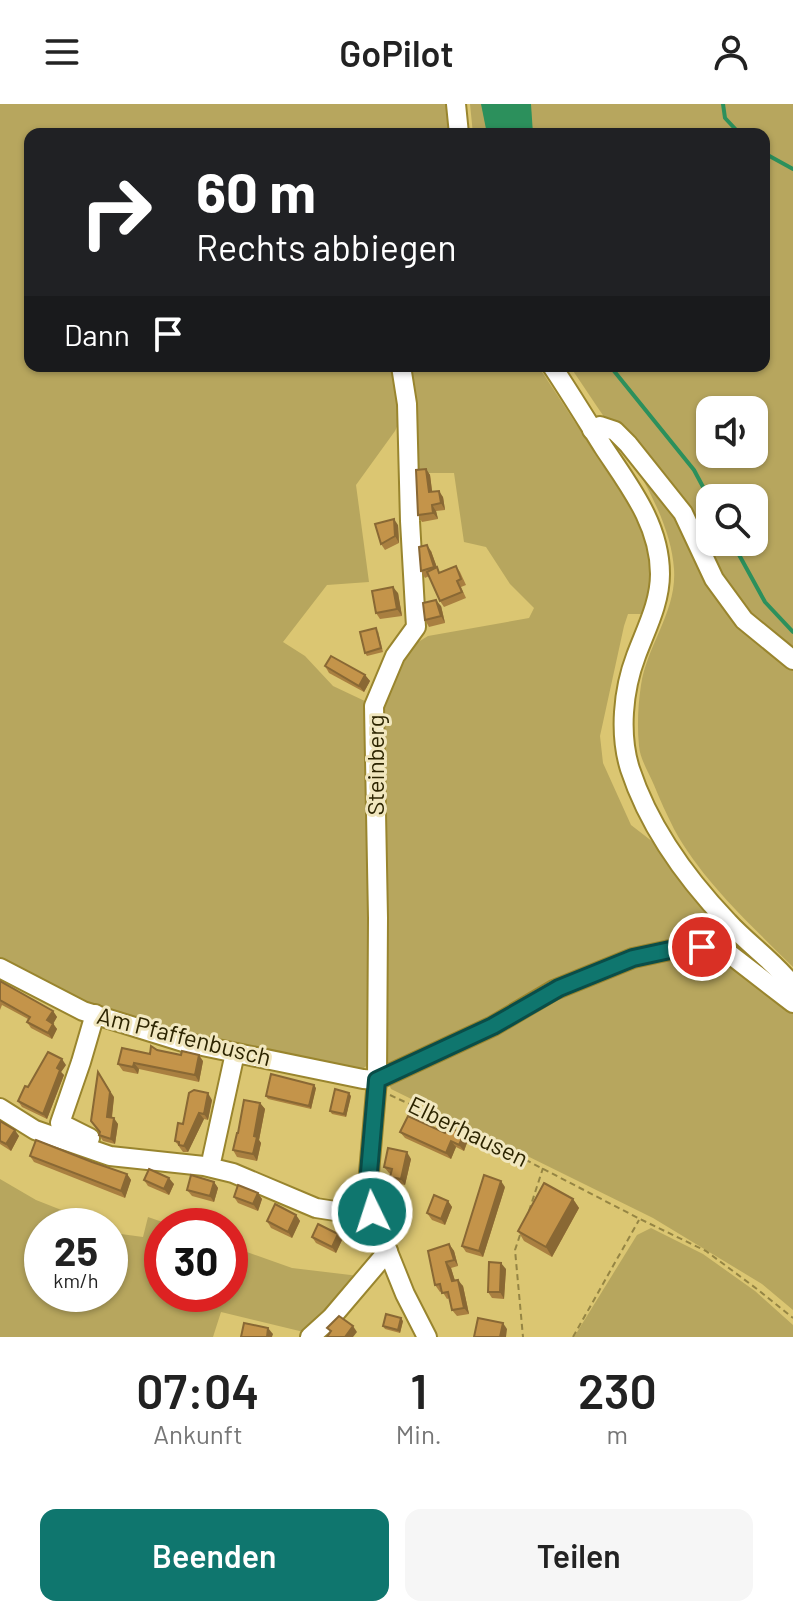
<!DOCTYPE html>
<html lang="de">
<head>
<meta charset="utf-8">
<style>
	:root { --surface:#fff; --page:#f6f6f6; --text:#222; --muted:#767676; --accent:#0f766e }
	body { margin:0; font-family:Barlow,sans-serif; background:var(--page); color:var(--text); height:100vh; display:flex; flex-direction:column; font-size:30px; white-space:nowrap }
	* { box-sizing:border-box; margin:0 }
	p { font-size:26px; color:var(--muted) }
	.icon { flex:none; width:44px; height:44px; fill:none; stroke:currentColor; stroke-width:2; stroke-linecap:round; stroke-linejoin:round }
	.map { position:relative; height:1233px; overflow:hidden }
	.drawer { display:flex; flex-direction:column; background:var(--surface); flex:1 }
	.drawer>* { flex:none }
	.banner { position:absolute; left:24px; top:24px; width:746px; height:244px; border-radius:16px; box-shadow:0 2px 6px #0004; background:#202124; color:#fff; overflow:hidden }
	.fabs { position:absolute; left:696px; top:292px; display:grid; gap:16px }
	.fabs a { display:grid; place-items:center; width:72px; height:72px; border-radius:16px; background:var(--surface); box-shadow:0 2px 6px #0004; font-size:40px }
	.speed { position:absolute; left:24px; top:1104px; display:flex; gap:16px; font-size:40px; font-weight:700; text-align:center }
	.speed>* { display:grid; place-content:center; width:104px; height:104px; border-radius:50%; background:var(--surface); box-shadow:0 2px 6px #0004; line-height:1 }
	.speed small { font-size:20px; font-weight:400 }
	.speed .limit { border:12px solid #d22; background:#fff; color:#111 }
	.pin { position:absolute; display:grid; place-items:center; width:68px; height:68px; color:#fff; margin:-34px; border:4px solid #fff; border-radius:50%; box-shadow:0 2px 8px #0007 }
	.me { position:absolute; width:88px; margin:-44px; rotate:356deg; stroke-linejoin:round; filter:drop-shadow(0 0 6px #0008) }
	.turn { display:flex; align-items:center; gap:28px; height:168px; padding:0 40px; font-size:36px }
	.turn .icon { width:104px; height:104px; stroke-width:2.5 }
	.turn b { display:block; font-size:56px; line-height:68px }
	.then { display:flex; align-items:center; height:76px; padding:0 40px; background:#0003; gap:16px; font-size:30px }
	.eta { display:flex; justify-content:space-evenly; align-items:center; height:136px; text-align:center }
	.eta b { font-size:48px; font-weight:600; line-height:56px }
	.cta { display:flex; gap:16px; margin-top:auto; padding:16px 40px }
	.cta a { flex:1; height:92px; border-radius:16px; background:var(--accent); color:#fff; font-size:32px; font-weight:600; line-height:92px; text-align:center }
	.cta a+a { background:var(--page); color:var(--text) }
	header { display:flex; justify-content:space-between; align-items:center; height:104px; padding:0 40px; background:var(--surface); font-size:36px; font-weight:600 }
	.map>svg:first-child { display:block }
	.green { fill:#b7a65e; fill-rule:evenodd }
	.water { fill:#2c905c }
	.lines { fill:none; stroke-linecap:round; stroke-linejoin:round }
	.stream { stroke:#2c905c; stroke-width:4 }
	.minor-casing { stroke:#99852e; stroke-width:22 }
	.path { stroke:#958544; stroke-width:2; stroke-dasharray:6 4; stroke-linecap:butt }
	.minor { stroke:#fff; stroke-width:18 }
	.wall { fill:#a97f40 }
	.shaded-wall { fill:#896834 }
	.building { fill:#c4944a; stroke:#896834; stroke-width:2 }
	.route-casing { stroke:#0a4d48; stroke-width:20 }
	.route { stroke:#0f766e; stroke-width:14 }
	.labels { text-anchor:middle; stroke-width:6; stroke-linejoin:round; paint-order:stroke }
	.street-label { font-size:24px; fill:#2c2400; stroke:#f1e7bf }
</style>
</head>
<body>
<header><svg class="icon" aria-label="menu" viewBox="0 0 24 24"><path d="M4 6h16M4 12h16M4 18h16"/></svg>GoPilot<svg class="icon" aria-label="person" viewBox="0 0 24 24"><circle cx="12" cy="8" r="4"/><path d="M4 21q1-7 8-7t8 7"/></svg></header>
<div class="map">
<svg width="793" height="1233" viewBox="0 0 793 1233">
	<rect width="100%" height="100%" fill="#dbc672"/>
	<g class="green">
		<path d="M0,0H447L449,30H30V262H538C558,292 577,321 596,351C618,385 645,419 650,461C651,477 647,494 643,510H628L624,522L600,632L603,659L631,721L653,738L699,800L779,879L683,837L496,914L490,912L386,962L374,624L395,552L428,532L529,514L534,504L510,480L486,443L464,438L454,369H410L407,302L395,327L356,381L369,478L327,481L283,538L305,552L333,582L369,599V960L361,966L268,948L139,918L74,896L0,853Z"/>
		<path d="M470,0H793V863C751,821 703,778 674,725C667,711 660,696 654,681C649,669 640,655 639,642C637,622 638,601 641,581C647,541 677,507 674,465C670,399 606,318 570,262H764V30H473ZM710,306H754V350H710ZM710,394H754V438H710Z"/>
		<polygon points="681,847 725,853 793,904 793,1206 762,1180 653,1114 391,985 388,978 574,885 634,858"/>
		<polygon points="0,1075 36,1096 102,1122 42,1122 42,1190 110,1190 110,1125 121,1130 143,1133 148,1113 174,1122 162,1122 162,1190 230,1190 230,1142 292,1164 359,1172 312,1230 221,1208 213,1233 0,1233"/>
		<polygon points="651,1124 703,1150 755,1187 793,1221 793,1233 574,1233 637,1131"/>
	</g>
	<polygon class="water" points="481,0 531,0 533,30 487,30"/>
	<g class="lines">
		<g class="stream">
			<polyline points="723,0 725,14 740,30"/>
			<polyline points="764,49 793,65"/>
			<polyline points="610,262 694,366 710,396"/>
			<polyline points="732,438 765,498 793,528"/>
		</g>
		<g class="minor-casing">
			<g id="minor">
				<polyline points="456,0 459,30"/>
				<polyline points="401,262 407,300 410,417 416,523 395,552 374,602 378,814 377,976 368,1080 372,1108 405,1190 427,1233"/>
				<path d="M552,262C570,289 587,317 604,344C630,383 660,421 660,470C660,499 646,525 636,552C623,586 619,630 630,665C649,723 687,775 728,818C748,840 775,858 793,882"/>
				<polyline points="592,326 600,322 615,327 628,340 683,409 714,475 744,516 793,556"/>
				<polyline points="0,864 83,907 183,938 363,975 377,976 493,922 554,886 633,854 670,846 702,843 727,848 793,899"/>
				<polyline points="0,1004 35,1026 110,1052 204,1062 233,1069 316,1104 348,1109 372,1108"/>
				<polyline points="90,1034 60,1019 81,958 95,910"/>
				<polyline points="212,1054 235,949"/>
				<polyline points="310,1233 331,1214 388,1147"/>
			</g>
		</g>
		<g class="path">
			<polyline points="390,991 493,1039 640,1115 706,1147 757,1185 793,1214"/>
			<polyline points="529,1107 543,1064"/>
			<polyline points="520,1131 515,1146 523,1233"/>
			<polyline points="573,1233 639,1116"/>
		</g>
		<use href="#minor" class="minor"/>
	</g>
	<g class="wall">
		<polygon points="426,365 430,371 432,388 443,393 445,406 436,407 438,415 422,418 418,411"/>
		<polygon points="398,421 399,439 385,446 381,440"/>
		<polygon points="431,447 437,464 440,469 456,462 460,468 466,481 461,483 466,494 444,503 440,497 429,472 425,474 421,467"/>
		<polygon points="398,489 402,512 380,515 376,509"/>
		<polygon points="441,502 445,519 429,523 425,516"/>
		<polygon points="378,527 383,548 367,552 365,549"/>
		<polygon points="325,562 365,571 370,577 364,588 329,569"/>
		<polygon points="0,877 53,907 57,913 53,919 57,925 52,935 31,924 27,918 28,915 2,901 0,906"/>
		<polygon points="157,946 203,957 199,978 139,965 138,970 123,967 118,960"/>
		<polygon points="66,961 61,968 64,971 47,1015 22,1003 18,997 28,983"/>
		<polygon points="316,984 311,1005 268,995 266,992"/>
		<polygon points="351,992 346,1013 332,1010 330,1007"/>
		<polygon points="114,993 112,1014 118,1020 115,1040 103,1037 99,1031 100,1029 91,1017"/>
		<polygon points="212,996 208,1016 204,1015 188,1048 183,1048 175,1037 183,1020"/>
		<polygon points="260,999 265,1005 259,1036 261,1039 257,1057 237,1053 233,1046 238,1029"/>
		<polygon points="0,1017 19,1032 11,1047 0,1040"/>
		<polygon points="400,1028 464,1030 468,1036 464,1047 456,1043 451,1055 405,1034"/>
		<polygon points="30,1052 92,1058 127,1070 131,1076 125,1094 34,1058"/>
		<polygon points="411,1055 405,1081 394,1079 390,1073 391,1070 389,1069 384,1063"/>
		<polygon points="144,1076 174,1080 169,1091 148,1082"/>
		<polygon points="214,1078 218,1084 214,1098 192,1092 187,1086"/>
		<polygon points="505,1083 483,1153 466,1148 462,1142"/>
		<polygon points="258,1089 262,1095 258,1107 238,1099 234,1093"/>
		<polygon points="573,1095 579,1104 552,1153 524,1137 518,1127"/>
		<polygon points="448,1097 452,1103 445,1121 432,1116 427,1109"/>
		<polygon points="296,1111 300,1117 292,1134 271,1124 267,1117"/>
		<polygon points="312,1133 342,1136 336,1149 316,1139"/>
		<polygon points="449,1140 454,1147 458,1162 451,1164 455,1177 463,1182 469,1210 457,1212 452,1206 450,1194 447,1195 442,1187 440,1188 435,1181"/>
		<polygon points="506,1165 504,1195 492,1194 488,1188"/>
		<polygon points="403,1217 400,1229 385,1225 383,1222"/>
	</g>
	<g class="shaded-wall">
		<polygon points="426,365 430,371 433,394 429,388"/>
		<polygon points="439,387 443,393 445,406 441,399"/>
		<polygon points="432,401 436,407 438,415 433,409"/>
		<polygon points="394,415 398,421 399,439 395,432"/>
		<polygon points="427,441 431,447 439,469 434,463"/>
		<polygon points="393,483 398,489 402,512 397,505"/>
		<polygon points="436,496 441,502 445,519 441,512"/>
		<polygon points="365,571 370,577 364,588 359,582"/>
		<polygon points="53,907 57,913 52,922 47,916"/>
		<polygon points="53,920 57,925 52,935 48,929"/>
		<polygon points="199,951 203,957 199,978 195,971"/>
		<polygon points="62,955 66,961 61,968 64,971 47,1015 43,1010 57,964"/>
		<polygon points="134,959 139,965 138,970 133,963"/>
		<polygon points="98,968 114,993 111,1019 107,1013"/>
		<polygon points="314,981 316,984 311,1005 309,1002"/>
		<polygon points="208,989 212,996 208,1016 204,1010"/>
		<polygon points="349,989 351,992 346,1013 344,1010"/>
		<polygon points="260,999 265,1005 259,1036 261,1039 257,1057 253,1050 254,1032"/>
		<polygon points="199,1009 204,1015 188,1048 184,1042"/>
		<polygon points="114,1014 118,1020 115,1040 111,1035"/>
		<polygon points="15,1026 19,1032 11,1047 6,1040"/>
		<polygon points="464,1030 468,1036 464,1047 459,1041"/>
		<polygon points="451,1037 456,1043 451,1055 446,1049"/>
		<polygon points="407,1048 411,1055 405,1081 401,1075"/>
		<polygon points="127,1070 131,1076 125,1094 121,1087"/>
		<polygon points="169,1074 174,1080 169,1091 164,1085"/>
		<polygon points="501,1077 505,1083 483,1153 479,1147"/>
		<polygon points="214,1078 218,1084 214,1098 210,1092"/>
		<polygon points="258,1089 262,1095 258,1107 253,1100"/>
		<polygon points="573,1095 579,1104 552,1153 546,1143"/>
		<polygon points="448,1097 452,1103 445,1121 441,1115"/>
		<polygon points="296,1111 300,1117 292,1134 288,1128"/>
		<polygon points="338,1130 342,1136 336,1149 332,1143"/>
		<polygon points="449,1140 454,1147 458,1162 454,1156"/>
		<polygon points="446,1158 451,1164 457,1183 452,1177"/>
		<polygon points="501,1159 506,1165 504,1195 500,1188"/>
		<polygon points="458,1176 463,1182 469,1210 464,1204"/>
		<polygon points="401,1214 403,1217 400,1229 398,1226"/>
		<polygon points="503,1219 507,1225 506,1233 500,1233"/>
		<polygon points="353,1222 357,1228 353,1233 345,1233"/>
		<polygon points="268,1224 273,1230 272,1233 267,1233"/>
	</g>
	<g class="building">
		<polygon points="426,365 429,388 439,387 441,399 432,401 433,409 418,411 416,366"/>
		<polygon points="394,415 395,432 381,440 375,420"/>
		<polygon points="427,441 434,463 421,467 419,443"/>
		<polygon points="456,462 461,475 457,477 462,488 440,497 427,468 437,463 439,469"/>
		<polygon points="393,483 397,505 376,509 372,487"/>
		<polygon points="436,496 441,512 425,516 423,499"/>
		<polygon points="376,524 381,544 365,549 360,528"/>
		<polygon points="331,552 365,571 359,582 325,562"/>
		<polygon points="0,877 53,907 47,916 53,920 48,929 27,918 30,913 0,896"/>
		<polygon points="151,942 157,946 181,951 182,947 199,951 195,971 134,959 133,963 118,960 122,944 150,950"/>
		<polygon points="48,948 62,955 57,964 60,966 43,1010 18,997 25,982 28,983"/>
		<polygon points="98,968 110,988 107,1013 114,1014 111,1035 99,1031 100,1028 91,1017"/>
		<polygon points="271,970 314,981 309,1002 266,992"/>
		<polygon points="335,985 349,989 344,1010 330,1007"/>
		<polygon points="194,986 208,989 204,1010 199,1009 184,1042 179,1041 179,1038 175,1037 178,1019 183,1020 189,989"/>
		<polygon points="244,996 260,999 254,1032 257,1033 253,1050 233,1046 237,1029 238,1029"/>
		<polygon points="408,1012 445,1029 448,1023 464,1030 459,1041 451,1037 446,1049 400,1028"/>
		<polygon points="0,1017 15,1026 6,1040 0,1037"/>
		<polygon points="36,1036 92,1058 127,1070 121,1087 30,1052"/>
		<polygon points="388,1044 407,1048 401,1075 390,1073 392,1065 384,1063"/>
		<polygon points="149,1065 169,1074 164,1085 144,1076"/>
		<polygon points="191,1071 214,1078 210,1092 187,1086"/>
		<polygon points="484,1071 501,1077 479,1147 462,1142"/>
		<polygon points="544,1079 573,1095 546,1143 518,1127"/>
		<polygon points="238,1081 258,1089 253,1100 234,1093"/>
		<polygon points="434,1091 448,1097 441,1115 427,1109"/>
		<polygon points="275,1100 296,1111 288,1128 267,1117"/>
		<polygon points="318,1120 338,1130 332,1143 312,1133"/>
		<polygon points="449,1140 454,1156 446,1158 452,1177 458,1176 464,1204 452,1206 448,1188 442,1189 440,1180 435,1181 428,1147"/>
		<polygon points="489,1158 501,1159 500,1188 488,1188"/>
		<polygon points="386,1210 401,1214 398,1226 383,1222"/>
		<polygon points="339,1212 353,1222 345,1233 327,1233 331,1227 327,1224"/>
		<polygon points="478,1214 503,1219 500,1233 474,1233"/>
		<polygon points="244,1219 268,1224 267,1233 241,1233"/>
	</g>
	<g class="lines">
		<g class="route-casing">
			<polyline id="route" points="372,1108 368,1080 377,976 493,922 559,884 633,854 670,846 702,843"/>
		</g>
		<use href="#route" class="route"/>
	</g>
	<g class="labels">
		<g class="street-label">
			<text transform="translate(376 661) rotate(-90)" y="8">Steinberg</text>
			<text transform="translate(184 933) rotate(14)" y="8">Am Pfaffenbusch</text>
			<text transform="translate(468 1028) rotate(26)" y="8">Elberhausen</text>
		</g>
	</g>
</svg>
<div class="fabs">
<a><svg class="icon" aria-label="sound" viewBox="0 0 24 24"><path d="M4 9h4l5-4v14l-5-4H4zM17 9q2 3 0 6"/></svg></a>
<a><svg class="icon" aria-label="search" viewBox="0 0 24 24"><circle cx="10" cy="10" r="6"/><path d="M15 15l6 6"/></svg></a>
</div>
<div class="speed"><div>25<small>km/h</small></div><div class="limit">30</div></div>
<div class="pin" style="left:702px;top:843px;background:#d93025"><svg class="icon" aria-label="arrive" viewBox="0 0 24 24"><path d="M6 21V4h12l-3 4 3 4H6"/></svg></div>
<svg class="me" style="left:372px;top:1108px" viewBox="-20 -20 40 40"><circle r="17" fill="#0f766e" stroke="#fff" stroke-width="3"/><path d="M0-11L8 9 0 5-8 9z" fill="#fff"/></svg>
<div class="banner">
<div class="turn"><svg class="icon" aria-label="right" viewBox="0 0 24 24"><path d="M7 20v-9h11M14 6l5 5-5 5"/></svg><div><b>60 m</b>Rechts abbiegen</div></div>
<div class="then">Dann<svg class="icon" aria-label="arrive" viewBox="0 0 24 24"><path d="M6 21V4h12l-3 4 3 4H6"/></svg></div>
</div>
</div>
<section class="drawer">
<div class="eta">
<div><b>07:04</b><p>Ankunft</p></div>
<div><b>1</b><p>Min.</p></div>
<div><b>230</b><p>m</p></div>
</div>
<div class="cta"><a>Beenden</a><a>Teilen</a></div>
</section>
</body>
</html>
